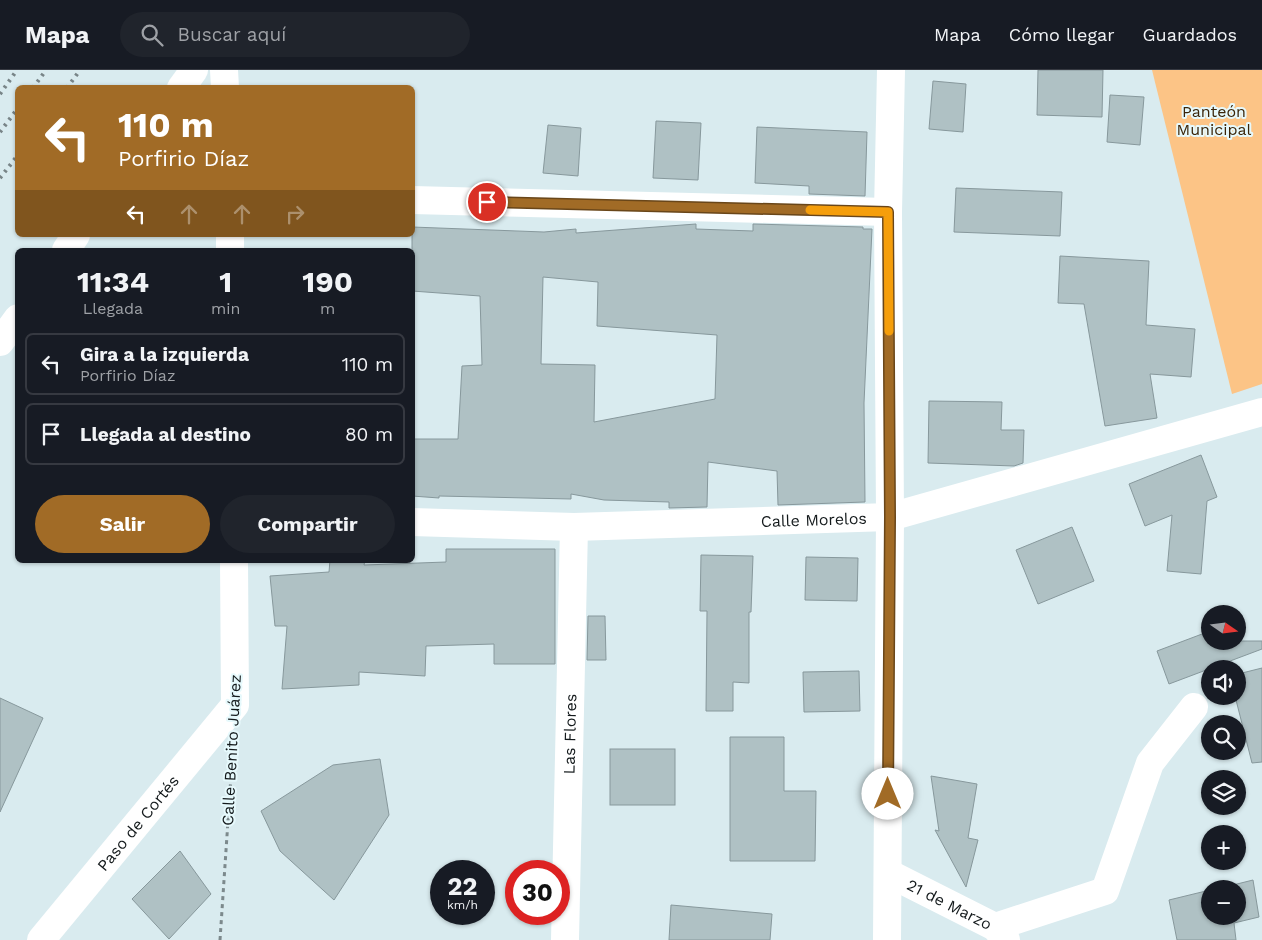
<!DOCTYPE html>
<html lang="es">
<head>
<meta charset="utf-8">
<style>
	:root { --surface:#171b24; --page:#20242c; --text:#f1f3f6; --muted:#9ea1a6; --line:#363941; --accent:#a16b26 }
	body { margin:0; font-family:"Work Sans",sans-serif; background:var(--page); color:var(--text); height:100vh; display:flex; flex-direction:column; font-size:19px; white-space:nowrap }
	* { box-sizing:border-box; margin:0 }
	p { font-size:16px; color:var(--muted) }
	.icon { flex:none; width:28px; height:28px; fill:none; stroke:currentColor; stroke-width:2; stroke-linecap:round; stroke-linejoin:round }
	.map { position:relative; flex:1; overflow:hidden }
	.sheet { position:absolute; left:15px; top:178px; width:400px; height:315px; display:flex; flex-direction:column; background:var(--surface); border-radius:8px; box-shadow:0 1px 4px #0004 }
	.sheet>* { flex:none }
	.top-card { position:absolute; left:15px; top:15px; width:400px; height:152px; border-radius:8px; box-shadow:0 1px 4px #0004; background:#a16b26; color:#fff; overflow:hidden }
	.needle { width:32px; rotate:104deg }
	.buttons { position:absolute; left:1201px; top:535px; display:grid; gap:10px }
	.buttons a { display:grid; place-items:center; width:45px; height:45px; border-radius:50%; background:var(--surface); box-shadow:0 1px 4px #0004; font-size:25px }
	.speed { position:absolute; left:430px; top:790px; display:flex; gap:10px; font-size:25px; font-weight:700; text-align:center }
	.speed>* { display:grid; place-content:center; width:65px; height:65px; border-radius:50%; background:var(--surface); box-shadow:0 1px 4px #0004; line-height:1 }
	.speed small { font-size:12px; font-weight:400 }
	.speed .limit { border:8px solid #d22; background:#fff; color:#111 }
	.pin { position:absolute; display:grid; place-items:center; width:42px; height:42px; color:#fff; margin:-21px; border:2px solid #fff; border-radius:50%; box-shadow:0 1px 5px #0007 }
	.me { position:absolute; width:55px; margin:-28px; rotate:0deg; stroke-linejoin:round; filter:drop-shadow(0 0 4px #0008) }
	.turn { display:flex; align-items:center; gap:18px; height:105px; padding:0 20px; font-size:22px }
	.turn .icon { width:65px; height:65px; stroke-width:2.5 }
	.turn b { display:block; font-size:35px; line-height:42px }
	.lanes { display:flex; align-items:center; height:48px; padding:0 20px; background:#0003; justify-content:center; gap:25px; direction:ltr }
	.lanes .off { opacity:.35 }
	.eta { display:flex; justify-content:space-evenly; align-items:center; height:85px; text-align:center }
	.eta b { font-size:30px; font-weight:700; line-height:35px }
	.action { display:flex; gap:10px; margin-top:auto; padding:10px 20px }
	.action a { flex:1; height:58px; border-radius:30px; background:var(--accent); color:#fff; font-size:20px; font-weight:700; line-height:58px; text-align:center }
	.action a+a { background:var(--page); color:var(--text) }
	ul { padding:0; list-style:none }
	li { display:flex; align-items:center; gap:15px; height:62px; margin:0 10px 8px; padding:0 10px; border:2px solid var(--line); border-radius:8px }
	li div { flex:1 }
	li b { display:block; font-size:19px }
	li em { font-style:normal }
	header { display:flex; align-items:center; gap:30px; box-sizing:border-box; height:70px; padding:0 25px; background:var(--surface); border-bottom:1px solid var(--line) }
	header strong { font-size:24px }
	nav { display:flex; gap:28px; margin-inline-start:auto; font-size:18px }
	.search { width:350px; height:45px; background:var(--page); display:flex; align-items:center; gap:12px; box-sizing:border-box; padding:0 18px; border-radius:28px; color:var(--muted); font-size:19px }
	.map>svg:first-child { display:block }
	.green { fill:#fcc486 }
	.building { fill:#afc1c4; stroke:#87989c; fill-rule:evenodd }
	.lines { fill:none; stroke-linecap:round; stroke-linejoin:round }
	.path { stroke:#7c898c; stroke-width:3; stroke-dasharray:4 4; stroke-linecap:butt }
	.street { stroke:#fff; stroke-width:28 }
	.rail { stroke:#788487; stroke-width:4; stroke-dasharray:2.5 5; stroke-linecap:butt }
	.route-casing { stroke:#694619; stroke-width:12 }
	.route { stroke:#a16b26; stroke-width:9 }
	.slow { stroke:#f59e0b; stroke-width:9 }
	.labels { text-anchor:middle; stroke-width:4; stroke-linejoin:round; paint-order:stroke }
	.park-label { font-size:16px; fill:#3b2508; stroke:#e6f9fc }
	.street-label { font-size:16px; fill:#13191b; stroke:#e6f9fc }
</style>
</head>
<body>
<header>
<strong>Mapa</strong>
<div class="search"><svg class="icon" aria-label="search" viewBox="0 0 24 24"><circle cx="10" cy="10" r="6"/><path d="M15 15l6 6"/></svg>Buscar aquí</div>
<nav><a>Mapa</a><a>Cómo llegar</a><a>Guardados</a></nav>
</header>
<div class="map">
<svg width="1262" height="870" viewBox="0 0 1262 870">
	<rect width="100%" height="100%" fill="#d9ebef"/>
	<polygon class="green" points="1152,0 1262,0 1262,314 1232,324"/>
	<g class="building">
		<polygon points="1038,0 1103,0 1102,47 1037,45"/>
		<polygon points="933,11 966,14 963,62 929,59"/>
		<polygon points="1110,25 1144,27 1140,75 1107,72"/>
		<polygon points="656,51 701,53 698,110 653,108"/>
		<polygon points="548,55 581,58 578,106 543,103"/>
		<polygon points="757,57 867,62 865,126 809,124 809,116 755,113"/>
		<polygon points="956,118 1062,122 1060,166 954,162"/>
		<path d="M696,154V159L753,161V154L863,157V159H872L864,333L865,432L778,435L777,401L708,392L707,437L669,438V432L604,430L571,424V429L439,426V428L412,426V369H458L462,296L482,295L480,226L412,221V157L544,162L576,159V163ZM543,207L598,212L597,256L717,265L715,329L594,352L595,295L541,294Z"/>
		<polygon points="1060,186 1149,191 1146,255 1195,259 1191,307 1150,304 1157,348 1105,356 1084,234 1058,233"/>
		<polygon points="929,331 1002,332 1001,360 1024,360 1023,393 1014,396 928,393"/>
		<polygon points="1201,385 1217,427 1207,431 1201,504 1167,501 1172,445 1145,456 1129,414"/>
		<polygon points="1072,457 1094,511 1038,534 1016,480"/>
		<polygon points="446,479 555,479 555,594 494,594 494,574 426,576 425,606 359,602 359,615 282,619 287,556 275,556 270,506 329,502 330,490 365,490 364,495 446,492"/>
		<polygon points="701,485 753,486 751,542 749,542 749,613 733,612 733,641 706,641 707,541 700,541"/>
		<polygon points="806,487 858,488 857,531 805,530"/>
		<polygon points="588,546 605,546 606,590 587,590"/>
		<polygon points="1210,561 1210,571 1262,571 1262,579 1169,614 1157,581"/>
		<polygon points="1262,598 1262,692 1252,693 1235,626 1238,626 1238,604"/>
		<polygon points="859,601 860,641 804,642 803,602"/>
		<polygon points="0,628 43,648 0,742"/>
		<polygon points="730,667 784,667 784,721 816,721 815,791 730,791"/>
		<rect x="610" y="679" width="65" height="56"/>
		<polygon points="380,689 389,745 334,830 280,781 261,741 333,695"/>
		<polygon points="931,706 977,714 968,768 978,770 966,817 935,760 939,761"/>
		<polygon points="180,781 211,824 169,869 132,829"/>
		<polygon points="1253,810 1259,847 1234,853 1236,870 1177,870 1169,830 1210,820 1210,846 1238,846 1238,819 1217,819"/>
		<polygon points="671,835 772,844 770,870 669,870"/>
	</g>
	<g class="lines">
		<polyline class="path" points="220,870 232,691"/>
		<g class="street">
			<polyline points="224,0 225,18"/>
			<polyline points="181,18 194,0"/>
			<polyline points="412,130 888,142"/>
			<polyline points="230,165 230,180"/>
			<polyline points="66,180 76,165"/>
			<polyline points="0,272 18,248"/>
			<path id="s1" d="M412,452L574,457L890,447L1262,342"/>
			<path id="s2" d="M888,803L995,857L1006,870"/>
			<polyline points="995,857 1105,821 1150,693 1194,637"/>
			<path id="s3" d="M41,870L235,635L234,490"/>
			<path id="s4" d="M565,870L574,457"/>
			<polyline points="887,870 890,447 888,142 891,0"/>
		</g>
		<g class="rail">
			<polyline points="33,18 46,0"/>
			<polyline points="67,18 80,0"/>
			<polyline points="0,24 17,0"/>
			<polyline points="0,62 18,38"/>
			<polyline points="0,108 18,85"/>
		</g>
	</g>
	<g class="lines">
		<g class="route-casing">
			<polyline id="route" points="487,132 888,142 890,447 888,724"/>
		</g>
		<use href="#route" class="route"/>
		<polyline class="slow" points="810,140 888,142 889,261"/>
	</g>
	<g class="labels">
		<g class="park-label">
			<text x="1214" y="47">Panteón<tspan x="1214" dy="18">Municipal</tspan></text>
		</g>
		<g class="street-label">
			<text dy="6" stroke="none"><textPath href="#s1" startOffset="402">Calle Morelos</textPath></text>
			<text dy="6" stroke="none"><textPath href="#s4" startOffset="206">Las Flores</textPath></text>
			<text transform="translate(231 680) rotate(-87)" y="6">Calle Benito Juárez</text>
			<text dy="6" stroke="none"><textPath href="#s3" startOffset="152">Paso de Cortés</textPath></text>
			<text dy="6" stroke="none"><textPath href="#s2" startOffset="69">21 de Marzo</textPath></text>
		</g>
	</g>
</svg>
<div class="buttons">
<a><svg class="needle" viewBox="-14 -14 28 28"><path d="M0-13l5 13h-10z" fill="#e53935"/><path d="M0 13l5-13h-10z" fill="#9ea1a6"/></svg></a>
<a><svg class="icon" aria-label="sound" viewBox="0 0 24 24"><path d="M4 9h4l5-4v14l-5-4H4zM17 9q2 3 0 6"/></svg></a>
<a><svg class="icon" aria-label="search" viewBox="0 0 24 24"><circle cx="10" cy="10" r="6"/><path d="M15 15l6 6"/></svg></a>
<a><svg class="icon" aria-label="layers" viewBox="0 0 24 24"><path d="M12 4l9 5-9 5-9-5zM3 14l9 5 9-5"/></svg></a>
<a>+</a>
<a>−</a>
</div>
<div class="speed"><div>22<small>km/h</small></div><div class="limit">30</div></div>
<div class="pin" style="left:487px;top:132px;background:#d93025"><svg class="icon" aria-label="arrive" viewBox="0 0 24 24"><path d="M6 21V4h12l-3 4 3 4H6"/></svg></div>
<svg class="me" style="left:888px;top:724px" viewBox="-20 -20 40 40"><circle r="19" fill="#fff"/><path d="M0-13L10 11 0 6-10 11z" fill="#a16b26"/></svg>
<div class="top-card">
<div class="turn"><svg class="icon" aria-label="left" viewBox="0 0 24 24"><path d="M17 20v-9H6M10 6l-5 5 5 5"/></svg><div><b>110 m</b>Porfirio Díaz</div></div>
<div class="lanes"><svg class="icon" aria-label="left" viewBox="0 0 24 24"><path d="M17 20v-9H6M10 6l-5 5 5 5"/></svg><svg class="icon off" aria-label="ahead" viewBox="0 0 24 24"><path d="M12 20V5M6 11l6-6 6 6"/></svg><svg class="icon off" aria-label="ahead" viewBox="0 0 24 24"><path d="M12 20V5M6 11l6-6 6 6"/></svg><svg class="icon off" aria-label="right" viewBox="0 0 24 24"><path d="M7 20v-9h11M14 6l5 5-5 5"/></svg></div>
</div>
<section class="sheet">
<div class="eta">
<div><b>11:34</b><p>Llegada</p></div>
<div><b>1</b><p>min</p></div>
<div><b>190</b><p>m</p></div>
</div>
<ul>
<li><svg class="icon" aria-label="left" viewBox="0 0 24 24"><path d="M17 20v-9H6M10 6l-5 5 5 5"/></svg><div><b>Gira a la izquierda</b><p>Porfirio Díaz</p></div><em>110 m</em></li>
<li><svg class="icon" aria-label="arrive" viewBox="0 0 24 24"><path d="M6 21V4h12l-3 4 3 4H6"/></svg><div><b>Llegada al destino</b></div><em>80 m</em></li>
</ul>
<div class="action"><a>Salir</a><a>Compartir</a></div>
</section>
</div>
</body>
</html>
